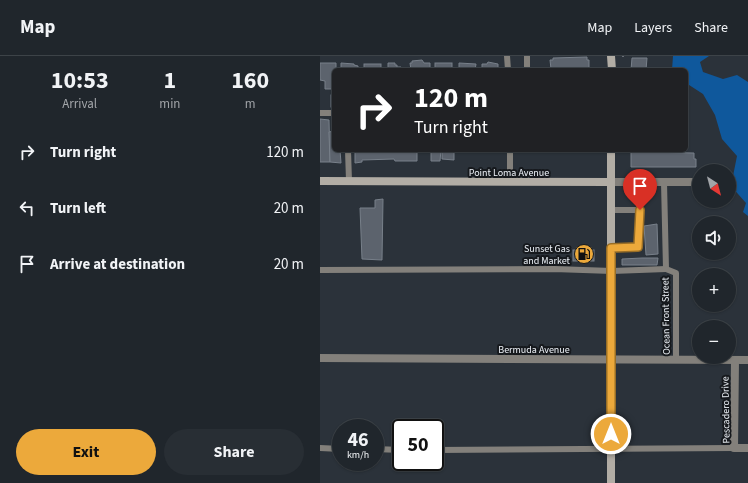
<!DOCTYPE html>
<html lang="en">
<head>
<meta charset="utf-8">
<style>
	:root { --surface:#20262c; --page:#282e34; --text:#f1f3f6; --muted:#a2a5a9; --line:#3d4348; --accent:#eca93b }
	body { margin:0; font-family:"Source Sans 3",sans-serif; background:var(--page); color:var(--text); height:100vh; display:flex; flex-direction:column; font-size:15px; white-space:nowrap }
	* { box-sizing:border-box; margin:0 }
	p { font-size:13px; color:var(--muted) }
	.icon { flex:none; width:22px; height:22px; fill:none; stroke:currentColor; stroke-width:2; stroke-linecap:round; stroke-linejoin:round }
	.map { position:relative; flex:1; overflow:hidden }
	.panel { display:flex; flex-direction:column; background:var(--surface); width:320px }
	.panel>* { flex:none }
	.banner { position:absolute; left:12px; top:12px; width:356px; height:84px; border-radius:6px; box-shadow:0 1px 3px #0004,0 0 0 1px var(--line); background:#202124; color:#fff; overflow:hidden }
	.needle { width:26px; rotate:144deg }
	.fabs { position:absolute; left:372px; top:108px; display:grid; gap:8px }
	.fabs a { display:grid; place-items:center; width:44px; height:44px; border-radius:50%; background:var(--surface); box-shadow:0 1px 3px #0004,0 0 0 1px var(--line); font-size:20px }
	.speed { position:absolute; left:12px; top:363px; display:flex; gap:8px; font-size:20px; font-weight:700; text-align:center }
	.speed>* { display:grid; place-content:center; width:52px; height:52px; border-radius:50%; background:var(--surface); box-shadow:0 1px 3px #0004,0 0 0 1px var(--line); line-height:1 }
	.speed small { font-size:10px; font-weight:400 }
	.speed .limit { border:2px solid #111; border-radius:6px; background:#fff; color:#111 }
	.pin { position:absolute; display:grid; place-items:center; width:34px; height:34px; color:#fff; margin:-41px -17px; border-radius:50% 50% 50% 0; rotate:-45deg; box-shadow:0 0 4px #0007 }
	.pin .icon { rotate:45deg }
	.me { position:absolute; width:44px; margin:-22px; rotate:0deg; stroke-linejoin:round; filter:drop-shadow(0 0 3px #0008) }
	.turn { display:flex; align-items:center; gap:14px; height:84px; padding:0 16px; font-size:18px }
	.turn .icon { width:52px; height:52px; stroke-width:2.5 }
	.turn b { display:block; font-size:28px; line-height:34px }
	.eta { display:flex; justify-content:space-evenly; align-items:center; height:68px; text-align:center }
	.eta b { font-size:24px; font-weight:700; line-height:28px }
	.primary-button { display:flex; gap:8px; margin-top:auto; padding:8px 16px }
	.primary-button a { flex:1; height:46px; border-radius:24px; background:var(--accent); color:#111; font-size:16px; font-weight:700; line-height:46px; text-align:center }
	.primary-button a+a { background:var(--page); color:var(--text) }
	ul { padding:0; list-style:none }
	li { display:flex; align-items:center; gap:12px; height:56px; padding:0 16px }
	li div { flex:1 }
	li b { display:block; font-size:15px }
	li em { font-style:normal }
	header { display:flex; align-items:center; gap:24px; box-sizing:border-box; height:56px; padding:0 20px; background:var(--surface); border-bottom:1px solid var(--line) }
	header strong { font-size:19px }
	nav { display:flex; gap:22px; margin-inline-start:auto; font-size:14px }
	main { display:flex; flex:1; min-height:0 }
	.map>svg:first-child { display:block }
	.water { fill:#0f589c }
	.building { fill:#5c636d; stroke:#78808a }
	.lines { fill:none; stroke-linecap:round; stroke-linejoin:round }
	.path { stroke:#696f77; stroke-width:2; stroke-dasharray:4 2; stroke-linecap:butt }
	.lane { stroke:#83807b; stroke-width:6 }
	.street { stroke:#83807b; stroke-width:8 }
	.secondary { stroke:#b2ada5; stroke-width:8 }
	.route-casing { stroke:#996e26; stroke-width:10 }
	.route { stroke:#eca93b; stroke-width:7 }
	.labels { text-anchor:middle; stroke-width:4; stroke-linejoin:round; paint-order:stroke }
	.street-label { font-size:10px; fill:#eef3f9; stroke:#16191d }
	.poi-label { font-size:10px; fill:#eef3f9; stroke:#16191d; text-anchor:end }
</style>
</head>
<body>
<header>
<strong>Map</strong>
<nav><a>Map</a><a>Layers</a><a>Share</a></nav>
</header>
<main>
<section class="panel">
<div class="eta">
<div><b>10:53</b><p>Arrival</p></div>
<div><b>1</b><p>min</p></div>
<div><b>160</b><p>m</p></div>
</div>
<ul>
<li><svg class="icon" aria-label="right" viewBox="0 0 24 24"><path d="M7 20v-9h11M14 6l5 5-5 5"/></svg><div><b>Turn right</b></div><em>120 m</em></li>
<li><svg class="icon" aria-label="left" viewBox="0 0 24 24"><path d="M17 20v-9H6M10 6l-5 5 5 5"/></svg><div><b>Turn left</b></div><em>20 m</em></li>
<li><svg class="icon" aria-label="arrive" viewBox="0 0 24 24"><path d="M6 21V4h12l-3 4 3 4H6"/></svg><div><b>Arrive at destination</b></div><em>20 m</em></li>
</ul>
<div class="primary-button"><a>Exit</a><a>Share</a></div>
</section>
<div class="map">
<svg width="428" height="427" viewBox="0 0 428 427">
	<rect width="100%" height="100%" fill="#2b323a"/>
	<polygon class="water" points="353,0 389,0 380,6 383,16 403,23 417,19 428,26 428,160 423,156 426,147 411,130 417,100 402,83 395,59 383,38 366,27 366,14 352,14"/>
	<g class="building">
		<polygon points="267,1 267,4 269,4 269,14 231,13 230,4 233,4 233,2"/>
		<polygon points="312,2 327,2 326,14 311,14"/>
		<polygon points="102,4 104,7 110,7 110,14 91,14 90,7 92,7 92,5"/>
		<polygon points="168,6 178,8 178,14 162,14 162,8 167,8"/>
		<polygon points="0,7 16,7 16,14 14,14 14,33 5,33 5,25 0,24"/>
		<polygon points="21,7 34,8 34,9 38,10 38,14 21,14"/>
		<polygon points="68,7 75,7 75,9 77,9 77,11 81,11 81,14 68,14"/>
		<rect x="115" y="7" width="17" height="7"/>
		<polygon points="139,7 156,8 155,14 139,14"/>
		<rect x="44" y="8" width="17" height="6"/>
		<rect x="11" y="39" width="3" height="12"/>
		<polygon points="0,63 9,64 10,106 0,106"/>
		<polygon points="14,75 14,94 20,94 21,107 10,106 9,76"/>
		<polygon points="35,94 97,94 97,105 75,105 74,103 42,104 42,106 35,107"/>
		<polygon points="111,94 121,94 120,105 111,105"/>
		<polygon points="122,94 134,94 134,104 122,103"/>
		<polygon points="311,94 321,94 321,96 374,97 374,103 376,103 376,111 311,111"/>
		<polygon points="63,143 62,204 42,203 40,152 55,152 55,144"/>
		<polygon points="337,168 338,198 326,199 324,170"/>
		<rect x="253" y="194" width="21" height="11"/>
		<polygon points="322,202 338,202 337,209 302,209 302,203"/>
	</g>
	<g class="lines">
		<polyline class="path" points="303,1 303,0"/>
		<g class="lane">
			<polyline points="187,0 188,14"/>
			<polyline points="207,0 207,14"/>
			<polyline points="0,57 14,57"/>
			<polyline points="28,94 29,125"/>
			<polyline points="190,94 190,126"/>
			<polyline points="344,126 346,213 356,217 356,303"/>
			<polyline points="291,154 320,154"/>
			<polyline points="291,192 318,191 320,126"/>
			<polyline points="0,214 234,213 292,215 346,213"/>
			<polyline points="0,392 21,393"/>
			<polyline points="55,393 81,394"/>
			<polyline points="115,394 414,392"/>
		</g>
		<g class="street">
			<polyline points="291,126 378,126"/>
			<polyline points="0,302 428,304"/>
			<polyline points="415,304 414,392 428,392"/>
		</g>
		<g class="secondary">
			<polyline points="291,0 292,14"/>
			<polyline points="291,94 291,427"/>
			<polyline points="0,125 291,126"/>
		</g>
	</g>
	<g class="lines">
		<g class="route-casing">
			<polyline id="route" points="291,378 291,192 318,191 320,154"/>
		</g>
		<use href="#route" class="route"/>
	</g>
	<defs>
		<g id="fuel-disc" transform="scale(1)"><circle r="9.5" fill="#eca93b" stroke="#16191d"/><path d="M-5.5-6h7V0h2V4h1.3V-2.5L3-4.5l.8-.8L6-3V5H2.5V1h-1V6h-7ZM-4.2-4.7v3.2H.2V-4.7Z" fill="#111"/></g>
	</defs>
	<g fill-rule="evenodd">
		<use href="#fuel-disc" x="264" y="198"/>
	</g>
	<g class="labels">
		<g class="street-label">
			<text x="189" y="120">Point Loma Avenue</text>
			<text transform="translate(345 260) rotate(-91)" y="4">Ocean Front Street</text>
			<text x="214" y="297">Bermuda Avenue</text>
			<text transform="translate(405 354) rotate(-91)" y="4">Pescadero Drive</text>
		</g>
		<g class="poi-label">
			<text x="250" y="196">Sunset Gas<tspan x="250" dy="12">and Market</tspan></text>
		</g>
	</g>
</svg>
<div class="fabs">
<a><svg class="needle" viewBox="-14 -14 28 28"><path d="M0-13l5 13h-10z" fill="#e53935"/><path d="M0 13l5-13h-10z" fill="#a2a5a9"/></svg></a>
<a><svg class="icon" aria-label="sound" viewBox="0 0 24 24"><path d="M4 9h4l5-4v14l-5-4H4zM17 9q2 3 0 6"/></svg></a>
<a>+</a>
<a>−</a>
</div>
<div class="speed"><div>46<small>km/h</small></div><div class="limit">50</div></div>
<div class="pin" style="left:320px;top:154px;background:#d93025"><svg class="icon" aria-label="arrive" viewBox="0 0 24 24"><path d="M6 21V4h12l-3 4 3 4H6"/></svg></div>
<svg class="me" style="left:291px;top:378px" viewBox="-20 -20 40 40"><circle r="17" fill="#eca93b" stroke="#fff" stroke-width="3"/><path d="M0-11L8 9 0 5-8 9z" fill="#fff"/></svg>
<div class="banner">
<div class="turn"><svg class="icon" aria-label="right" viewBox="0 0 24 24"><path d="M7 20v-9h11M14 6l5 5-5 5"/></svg><div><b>120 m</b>Turn right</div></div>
</div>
</div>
</main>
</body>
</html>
